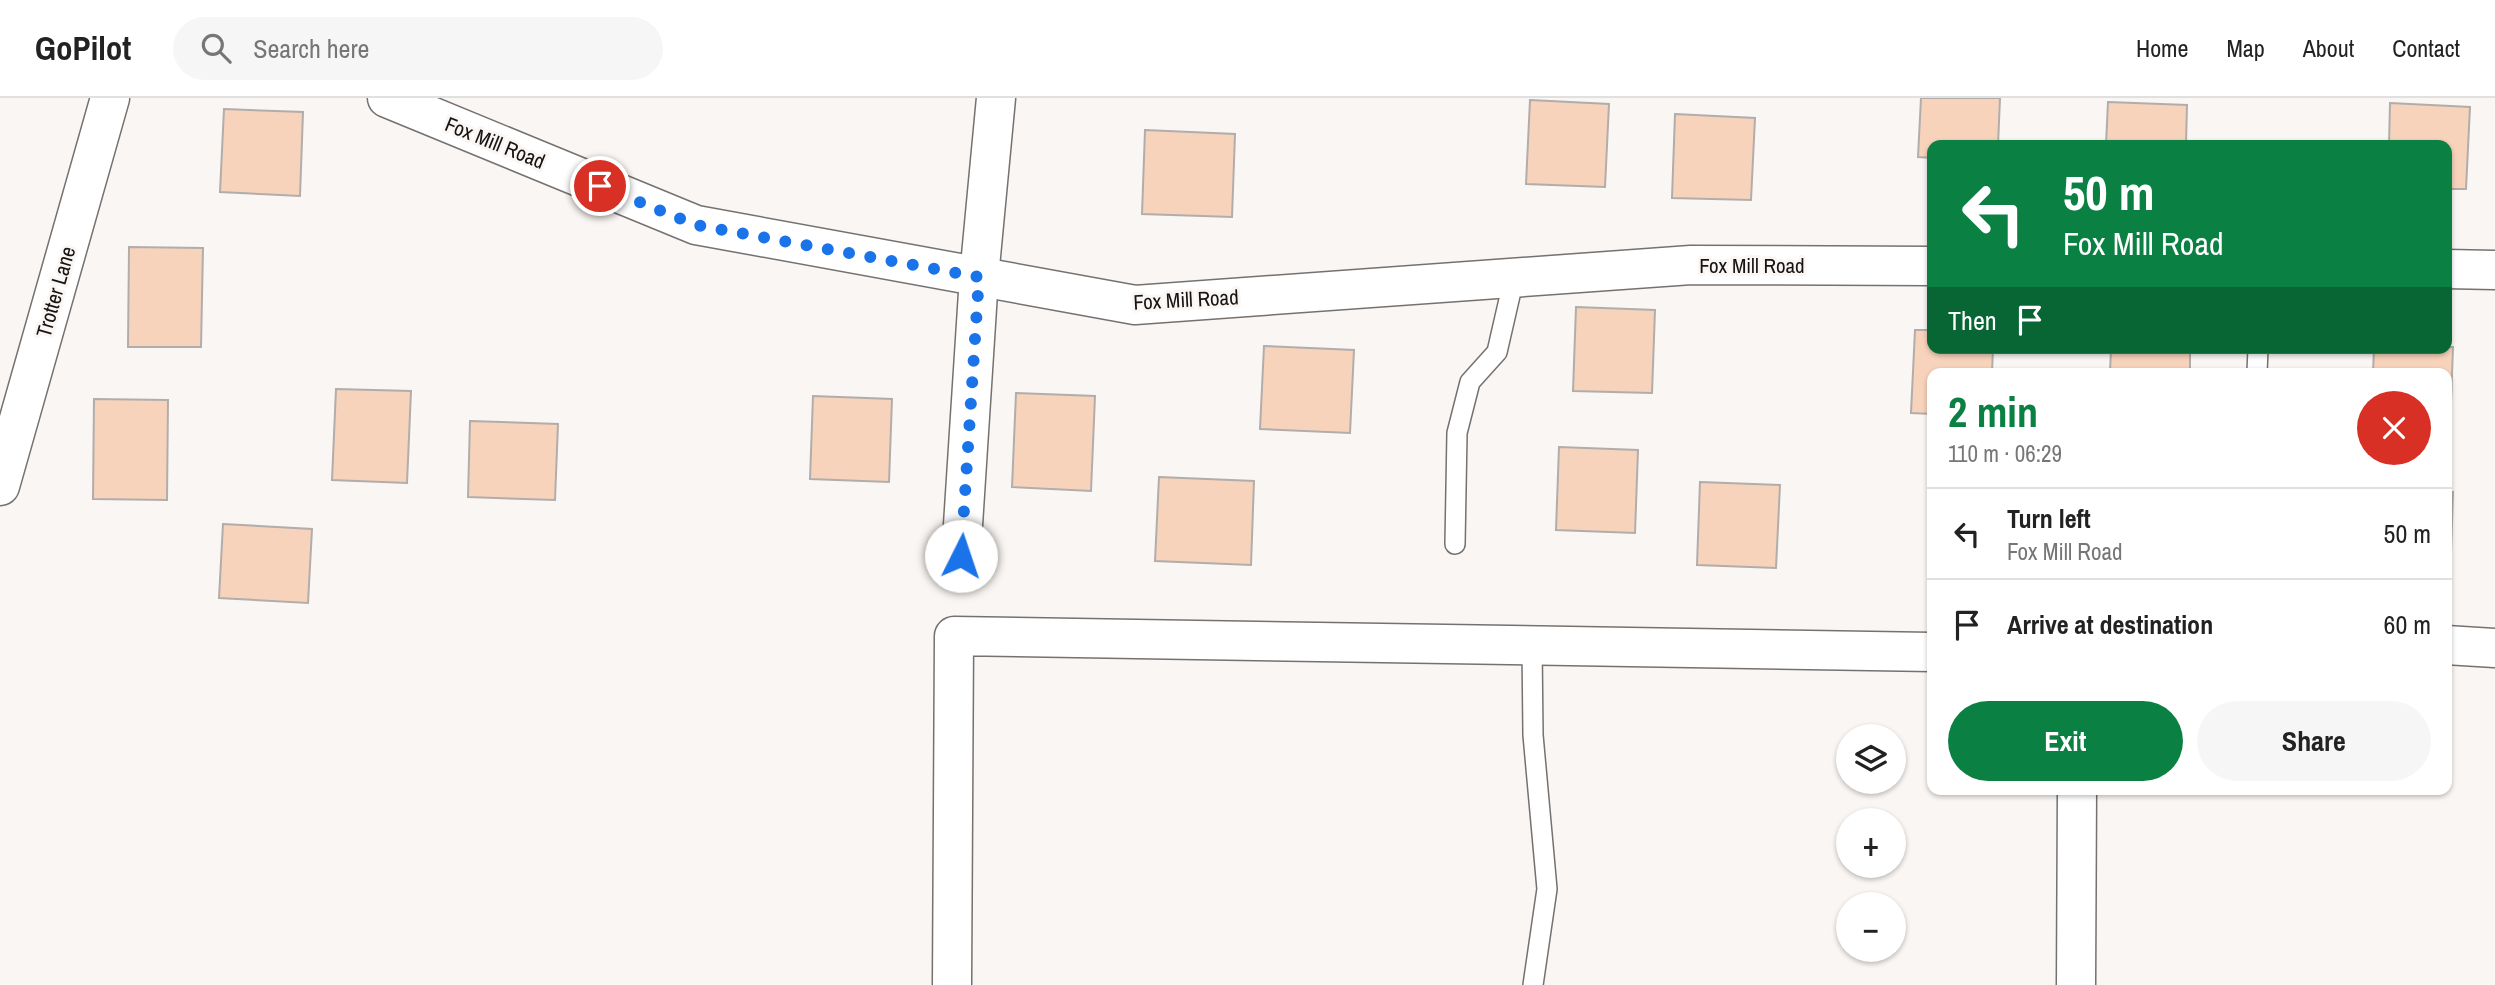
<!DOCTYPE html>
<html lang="en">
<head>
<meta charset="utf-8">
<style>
	:root { --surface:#fff; --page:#f6f6f6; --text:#222; --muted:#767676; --line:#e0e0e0; --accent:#0b8043 }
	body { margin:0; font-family:"Archivo Narrow",sans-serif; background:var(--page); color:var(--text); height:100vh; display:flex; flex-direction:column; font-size:26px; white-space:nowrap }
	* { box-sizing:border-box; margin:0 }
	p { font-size:23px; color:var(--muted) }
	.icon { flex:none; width:38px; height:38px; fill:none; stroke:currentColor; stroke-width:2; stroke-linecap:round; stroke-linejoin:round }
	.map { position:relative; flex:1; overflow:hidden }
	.panel { position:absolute; left:1927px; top:270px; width:525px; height:427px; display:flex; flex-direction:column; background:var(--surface); border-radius:14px; box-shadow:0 2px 5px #0004 }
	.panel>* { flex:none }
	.hud { position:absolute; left:1927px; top:42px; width:525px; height:214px; border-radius:14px; box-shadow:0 2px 5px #0004; background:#0b8043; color:#fff; overflow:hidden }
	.tools { position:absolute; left:1836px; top:626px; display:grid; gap:14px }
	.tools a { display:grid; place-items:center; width:70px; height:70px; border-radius:50%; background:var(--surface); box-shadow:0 2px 5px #0004; font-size:35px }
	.pin { position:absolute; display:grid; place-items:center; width:60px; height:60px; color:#fff; margin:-30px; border:4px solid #fff; border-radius:50%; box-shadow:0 2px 7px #0007 }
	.me { position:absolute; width:77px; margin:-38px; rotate:4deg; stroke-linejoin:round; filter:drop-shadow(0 0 5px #0008) }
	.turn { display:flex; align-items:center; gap:24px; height:147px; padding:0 21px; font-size:32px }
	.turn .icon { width:91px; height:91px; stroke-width:2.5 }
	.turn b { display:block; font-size:49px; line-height:60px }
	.then { display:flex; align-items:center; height:66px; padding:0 21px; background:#0003; gap:14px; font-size:26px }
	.round { display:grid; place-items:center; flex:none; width:74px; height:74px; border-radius:37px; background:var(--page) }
	.head { display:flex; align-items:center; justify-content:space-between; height:119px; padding:0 21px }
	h1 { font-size:42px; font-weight:700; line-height:52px; color:var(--accent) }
	.action { display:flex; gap:14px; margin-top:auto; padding:14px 21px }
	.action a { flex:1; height:80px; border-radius:42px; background:var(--accent); color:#fff; font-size:28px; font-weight:700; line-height:80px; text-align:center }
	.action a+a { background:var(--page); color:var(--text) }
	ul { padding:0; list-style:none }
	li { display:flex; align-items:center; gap:21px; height:91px; padding:0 21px; border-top:2px solid var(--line) }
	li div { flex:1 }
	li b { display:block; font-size:26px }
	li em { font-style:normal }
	header { display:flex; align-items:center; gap:42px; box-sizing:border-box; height:98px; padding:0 35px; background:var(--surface); border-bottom:2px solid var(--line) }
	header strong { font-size:33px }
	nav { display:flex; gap:38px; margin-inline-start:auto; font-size:24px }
	.search { width:490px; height:63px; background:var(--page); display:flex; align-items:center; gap:18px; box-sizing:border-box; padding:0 24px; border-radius:38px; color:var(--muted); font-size:26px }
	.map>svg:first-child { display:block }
	.building { fill:#f8d3bc; stroke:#b1adab; stroke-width:2 }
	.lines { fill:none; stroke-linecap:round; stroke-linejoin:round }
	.service-casing { stroke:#75716f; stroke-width:22 }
	.minor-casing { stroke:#75716f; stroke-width:41 }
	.service { stroke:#fff; stroke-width:19 }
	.minor { stroke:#fff; stroke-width:38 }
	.route { stroke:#1a73e8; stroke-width:12; stroke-dasharray:0 21.6 }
	.labels { text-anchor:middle; stroke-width:6; stroke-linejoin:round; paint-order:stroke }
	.street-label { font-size:21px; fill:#151313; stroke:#faf6f3 }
</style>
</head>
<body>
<header>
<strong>GoPilot</strong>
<div class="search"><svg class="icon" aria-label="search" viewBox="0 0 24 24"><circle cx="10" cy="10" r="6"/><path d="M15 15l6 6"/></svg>Search here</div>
<nav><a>Home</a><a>Map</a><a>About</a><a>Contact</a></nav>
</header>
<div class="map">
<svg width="2495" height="887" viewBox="0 0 2495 887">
	<rect width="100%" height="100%" fill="#faf6f3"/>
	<g class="building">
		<polygon points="1921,0 2000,0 1998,47 1932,47 1932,60 1918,59"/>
		<polygon points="1530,2 1609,6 1605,89 1526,86"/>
		<polygon points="2108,4 2187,7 2186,47 2106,47"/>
		<polygon points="2390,5 2470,9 2466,91 2446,91 2446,47 2389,47"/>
		<polygon points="224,11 303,14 300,98 220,94"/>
		<polygon points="1675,16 1755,20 1751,102 1672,100"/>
		<polygon points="1145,32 1235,36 1232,119 1142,116"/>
		<polygon points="129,149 203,150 201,249 128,249"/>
		<polygon points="1576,209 1655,212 1652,295 1573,293"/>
		<polygon points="1915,232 1932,232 1932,250 1993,250 1992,275 1932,275 1932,316 1911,315"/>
		<polygon points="1264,248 1354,252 1350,335 1260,331"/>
		<polygon points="2446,249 2453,249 2450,332 2446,332 2446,275 2373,275 2374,250"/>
		<polygon points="2111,250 2190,250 2190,275 2110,275"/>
		<polygon points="336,291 411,293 407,385 332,382"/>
		<polygon points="1016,295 1095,298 1091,393 1012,389"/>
		<polygon points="813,298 892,301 889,384 810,381"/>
		<polygon points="94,301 168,302 167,402 93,401"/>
		<polygon points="470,323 558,326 555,402 468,399"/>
		<polygon points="1559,349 1638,352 1635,435 1556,432"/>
		<polygon points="1159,379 1254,383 1251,467 1155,463"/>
		<polygon points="1700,384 1780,387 1776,470 1697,467"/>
		<polygon points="2446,394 2453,394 2450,483 2446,482"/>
		<polygon points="223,426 312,431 308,505 219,500"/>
	</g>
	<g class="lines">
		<g class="service-casing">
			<g id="service">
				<polyline points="2257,275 2258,250"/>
				<polyline points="1455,446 1457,335 1470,284 1497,254 1514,180"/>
				<polyline points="1532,548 1533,637 1547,791 1533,887"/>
			</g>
		</g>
		<g class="minor-casing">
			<g id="minor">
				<polyline points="387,0 696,127 1135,207 1691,167 1932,168"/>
				<polyline points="2446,171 2495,172"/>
				<polyline points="0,388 110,0"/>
				<polyline points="961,458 979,179 996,0"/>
				<polyline points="2446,547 2495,550"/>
				<polyline points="952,887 954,538 1932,554"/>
				<polyline points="2076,887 2077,691"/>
			</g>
		</g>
		<use href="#service" class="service"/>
		<use href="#minor" class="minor"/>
	</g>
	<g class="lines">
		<polyline class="route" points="600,88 696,127 979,179 961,458"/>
	</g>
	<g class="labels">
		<g class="street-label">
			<text transform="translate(495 45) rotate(22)" y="7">Fox Mill Road</text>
			<text x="1752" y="175">Fox Mill Road</text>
			<text transform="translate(56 194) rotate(-74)" y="7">Trotter Lane</text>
			<text transform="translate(1186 202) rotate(-3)" y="7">Fox Mill Road</text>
		</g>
	</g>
</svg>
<div class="tools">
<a><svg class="icon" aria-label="layers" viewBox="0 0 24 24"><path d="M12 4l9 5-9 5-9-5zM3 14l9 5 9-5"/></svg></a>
<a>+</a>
<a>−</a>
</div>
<div class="pin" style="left:600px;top:88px;background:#d93025"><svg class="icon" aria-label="arrive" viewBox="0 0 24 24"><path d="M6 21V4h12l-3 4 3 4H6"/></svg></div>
<svg class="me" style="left:961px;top:458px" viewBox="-20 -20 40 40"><circle r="19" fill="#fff"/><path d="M0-13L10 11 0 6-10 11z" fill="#1a73e8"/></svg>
<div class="hud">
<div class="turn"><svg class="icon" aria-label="left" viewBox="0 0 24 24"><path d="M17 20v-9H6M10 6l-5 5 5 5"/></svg><div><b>50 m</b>Fox Mill Road</div></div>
<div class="then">Then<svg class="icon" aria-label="arrive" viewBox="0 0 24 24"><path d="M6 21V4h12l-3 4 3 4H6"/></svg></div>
</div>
<section class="panel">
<div class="head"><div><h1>2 min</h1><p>110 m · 06:29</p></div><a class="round" style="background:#d93025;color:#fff"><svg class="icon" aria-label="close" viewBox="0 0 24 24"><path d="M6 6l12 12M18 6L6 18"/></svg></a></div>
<ul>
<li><svg class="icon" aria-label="left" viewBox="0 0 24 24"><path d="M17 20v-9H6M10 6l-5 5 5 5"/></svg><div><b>Turn left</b><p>Fox Mill Road</p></div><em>50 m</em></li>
<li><svg class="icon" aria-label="arrive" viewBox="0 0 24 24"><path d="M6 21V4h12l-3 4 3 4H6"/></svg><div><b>Arrive at destination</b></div><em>60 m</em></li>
</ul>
<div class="action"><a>Exit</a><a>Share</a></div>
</section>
</div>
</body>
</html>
